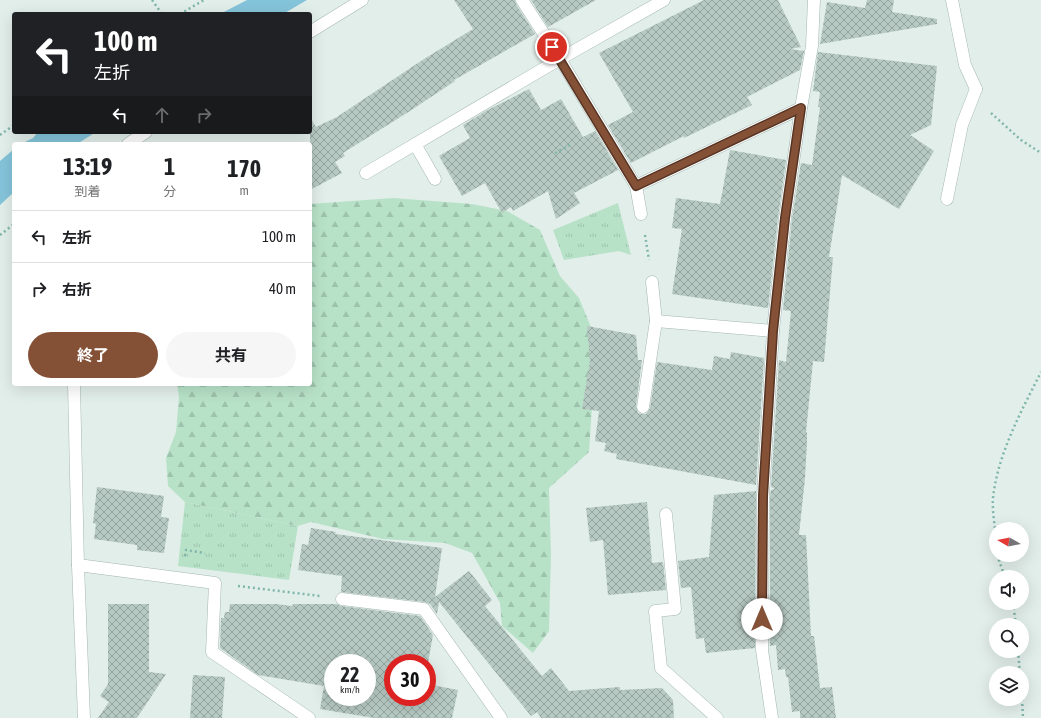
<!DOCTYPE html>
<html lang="ja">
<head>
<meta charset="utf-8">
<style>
	:root { --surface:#fff; --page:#f6f6f6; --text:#202124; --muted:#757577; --line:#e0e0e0; --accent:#845137 }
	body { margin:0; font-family:"Asap Condensed","Noto Sans JP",sans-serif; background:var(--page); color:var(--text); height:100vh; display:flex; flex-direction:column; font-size:15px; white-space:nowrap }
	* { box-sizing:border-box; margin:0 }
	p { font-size:13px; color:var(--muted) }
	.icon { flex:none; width:22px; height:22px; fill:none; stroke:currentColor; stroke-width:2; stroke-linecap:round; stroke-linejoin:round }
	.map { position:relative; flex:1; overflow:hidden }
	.sheet { position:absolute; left:12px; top:142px; width:300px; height:244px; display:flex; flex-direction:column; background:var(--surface); border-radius:4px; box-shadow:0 4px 16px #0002 }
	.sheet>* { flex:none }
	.hud { position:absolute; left:12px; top:12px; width:300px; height:122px; border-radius:4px; box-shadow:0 4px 16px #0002; background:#202124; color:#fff; overflow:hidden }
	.needle { width:26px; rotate:279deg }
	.controls { position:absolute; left:989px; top:522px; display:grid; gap:8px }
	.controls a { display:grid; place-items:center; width:40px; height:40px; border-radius:50%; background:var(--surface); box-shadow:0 4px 16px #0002; font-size:20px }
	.speed { position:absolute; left:324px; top:654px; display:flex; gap:8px; font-size:20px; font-weight:700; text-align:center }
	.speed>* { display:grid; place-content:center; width:52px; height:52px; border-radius:50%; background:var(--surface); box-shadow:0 4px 16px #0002; line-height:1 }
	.speed small { font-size:10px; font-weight:400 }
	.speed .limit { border:6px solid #d22; background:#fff; color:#111 }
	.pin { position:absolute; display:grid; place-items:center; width:34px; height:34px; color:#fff; margin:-17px; border:2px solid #fff; border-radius:50%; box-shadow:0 1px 4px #0007 }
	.me { position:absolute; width:44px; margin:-22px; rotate:0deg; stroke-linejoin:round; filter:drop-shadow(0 0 3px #0008) }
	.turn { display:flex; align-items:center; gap:14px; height:84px; padding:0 16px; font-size:18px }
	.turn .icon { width:52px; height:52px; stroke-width:2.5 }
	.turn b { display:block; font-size:28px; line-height:34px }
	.lanes { display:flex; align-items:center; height:38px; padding:0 16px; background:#0003; justify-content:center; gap:20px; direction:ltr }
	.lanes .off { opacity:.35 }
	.eta { display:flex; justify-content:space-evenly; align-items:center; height:68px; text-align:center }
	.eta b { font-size:24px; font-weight:700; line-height:28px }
	.primary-button { display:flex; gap:8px; margin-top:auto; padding:8px 16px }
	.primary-button a { flex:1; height:46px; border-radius:24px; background:var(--accent); color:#fff; font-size:16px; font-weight:700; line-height:46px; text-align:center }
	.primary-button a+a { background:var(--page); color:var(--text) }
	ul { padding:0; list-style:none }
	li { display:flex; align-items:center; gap:12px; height:52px; padding:0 16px; border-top:1px solid var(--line) }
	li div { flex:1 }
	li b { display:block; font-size:15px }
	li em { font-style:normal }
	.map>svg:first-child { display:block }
	.grass { fill:url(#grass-tufts) }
	.forest { fill:url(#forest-firs) }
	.water { fill:#84c4da }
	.building { fill:url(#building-cross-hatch); fill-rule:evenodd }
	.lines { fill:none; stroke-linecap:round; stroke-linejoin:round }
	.service-casing { stroke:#a4b7b2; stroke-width:13 }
	.minor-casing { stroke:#a4b7b2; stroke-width:13 }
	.path { stroke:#7fb6aa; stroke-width:2.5; stroke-dasharray:2 3; stroke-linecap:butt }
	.service { stroke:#fff; stroke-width:12 }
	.minor { stroke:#fff; stroke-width:12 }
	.route-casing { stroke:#563524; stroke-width:10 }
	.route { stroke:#845137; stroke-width:7 }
</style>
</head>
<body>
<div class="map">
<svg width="1041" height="718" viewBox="0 0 1041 718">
	<defs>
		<pattern id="grass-tufts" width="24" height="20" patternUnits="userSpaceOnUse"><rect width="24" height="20" fill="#b8e2c8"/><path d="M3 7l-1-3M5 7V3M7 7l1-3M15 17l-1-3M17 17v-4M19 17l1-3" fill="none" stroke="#9ec3ad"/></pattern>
		<pattern id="forest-firs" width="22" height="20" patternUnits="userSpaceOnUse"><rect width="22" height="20" fill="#b8e2c8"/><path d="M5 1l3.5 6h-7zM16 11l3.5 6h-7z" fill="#9ec3ad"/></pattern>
		<pattern id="building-cross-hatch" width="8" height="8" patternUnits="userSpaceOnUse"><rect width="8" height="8" fill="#b7c9c3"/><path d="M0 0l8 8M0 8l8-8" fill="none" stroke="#94a5a0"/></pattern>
	</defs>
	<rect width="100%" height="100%" fill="#e2eeea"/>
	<g class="grass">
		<polygon points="618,203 631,255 619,251 564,260 553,230"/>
		<polygon points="185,502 298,526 289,580 178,566"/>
	</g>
	<polygon class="forest" points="393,198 472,204 507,211 540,230 560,276 579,298 593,332 593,391 589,452 549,488 551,554 549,631 533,653 502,626 500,603 489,583 472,553 445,543 383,539 311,522 298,526 185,502 168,486 166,458 176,432 179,397 177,384 310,384 310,204"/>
	<g class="water">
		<polygon points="247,0 307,0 283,14 220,14"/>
		<polygon points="38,132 96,132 77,144 21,144 33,138"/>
		<polygon points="14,149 14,192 0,205 0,161"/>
	</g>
	<g class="building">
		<polygon points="454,0 515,0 516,4 535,34 454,80 455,81 410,111 343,153 345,156 335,162 342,173 310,190 310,117 316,127 337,117 424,59 473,29"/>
		<polygon points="531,0 596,0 548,27"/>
		<polygon points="704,0 778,0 801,47 790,49 804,51 800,70 747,97 752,105 684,138 684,136 631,163 608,125 633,112 599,53"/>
		<polygon points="867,0 894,0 892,12 937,19 937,24 820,44 827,2 865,8"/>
		<polygon points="818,52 937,66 931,125 910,135 934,151 899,209 842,175 829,257 833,257 824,362 813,361 806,432 807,432 807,442 805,478 799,535 806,535 811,636 814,636 820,688 832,687 836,718 800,718 800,711 792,712 788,677 786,677 785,669 778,670 776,645 770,646 770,496 771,490 774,489 774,488 771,487 779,360 786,362 791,311 783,310 792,219 801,163 812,165 820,107 818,107 820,92 813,91"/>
		<polygon points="529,89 541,110 561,99 583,137 595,131 618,170 574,193 580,203 556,219 548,191 513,211 511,207 502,213 485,183 462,196 439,156 470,138 463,125 486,111"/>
		<polygon points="730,150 786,160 778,217 768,308 672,294 682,229 672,228 676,198 720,204"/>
		<polygon points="587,326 636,335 638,360 642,360 636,406 638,413 642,414 646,414 650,408 657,362 712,370 714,356 730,359 731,352 764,358 756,485 616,459 617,454 604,451 606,443 595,441 599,411 582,409 590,361"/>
		<polygon points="97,487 164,496 161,517 169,518 164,553 137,550 137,545 94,539 96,524 93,523"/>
		<polygon points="756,491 755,648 706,653 704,638 696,639 691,587 681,588 678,561 709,557 714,495"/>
		<polygon points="647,502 652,563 663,562 666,590 608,595 603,540 590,542 586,508"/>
		<polygon points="311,528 336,532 335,534 442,548 435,597 469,571 492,600 485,606 542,676 551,668 569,691 620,687 620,690 662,688 673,700 674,718 541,718 537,712 531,716 439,602 437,614 430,604 425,602 341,592 342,576 298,570 302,544 308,545"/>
		<polygon points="108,604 149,604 149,672 166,674 137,718 98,718 109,702 100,696 108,684"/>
		<path d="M230,604H276L292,606L293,604H337L341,606L420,616L433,635L427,668V663H393V697H427V684L458,690L452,718H374L320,709L324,686L258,675L220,648L221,618H224L225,612H229ZM333,663H367V697H333Z"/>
		<polygon points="193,675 225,677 222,718 190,718"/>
	</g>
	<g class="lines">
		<g class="service-casing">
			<g id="service">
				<polyline points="415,144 435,179"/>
				<polyline points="366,173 560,59 664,0"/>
				<polyline points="636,186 801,108"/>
				<polyline points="947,199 962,125 976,89"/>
				<polyline points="666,514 675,609 655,611 661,668 717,718"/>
				<polyline points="342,599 424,609 501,718"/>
			</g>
		</g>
		<g class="minor-casing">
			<g id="minor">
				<polyline points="522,0 560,59 636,186 641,214"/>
				<polyline points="952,0 965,65 976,89"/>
				<polyline points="310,32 362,0"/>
				<polyline points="128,144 146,132"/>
				<polyline points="652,282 656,321 773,331"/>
				<polyline points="74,384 78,565 84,718"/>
				<polyline points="643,407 656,321"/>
				<polyline points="78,565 215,583 212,652 309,718"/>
				<polyline points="772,718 762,650 763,496 773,331 785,218 801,108 812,46 814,0"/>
			</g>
		</g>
		<g class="path">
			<polyline points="152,0 162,14"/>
			<polyline points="180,14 204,0"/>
			<polyline points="991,113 1021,140 1041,153"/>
			<polyline points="0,135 14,125"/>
			<polyline points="555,153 570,145"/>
			<polyline points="0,235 14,224"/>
			<polyline points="645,235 649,260"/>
			<path d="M996,538C995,526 992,511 993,498C998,453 1021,412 1041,372"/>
			<polyline points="997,555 1005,577"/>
			<polyline points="185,556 186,550 205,553"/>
			<polyline points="238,586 320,596"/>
			<polyline points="1013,603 1016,625"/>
			<polyline points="1018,651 1020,673"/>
			<polyline points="1022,699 1023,718"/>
		</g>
		<use href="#service" class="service"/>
		<use href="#minor" class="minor"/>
	</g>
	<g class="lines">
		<g class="route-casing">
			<polyline id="route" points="552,47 636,186 801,108 785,218 773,331 763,496 762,619"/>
		</g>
		<use href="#route" class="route"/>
	</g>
</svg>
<div class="controls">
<a><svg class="needle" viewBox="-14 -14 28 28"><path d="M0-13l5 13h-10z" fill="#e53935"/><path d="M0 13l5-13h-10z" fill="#757577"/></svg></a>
<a><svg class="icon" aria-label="sound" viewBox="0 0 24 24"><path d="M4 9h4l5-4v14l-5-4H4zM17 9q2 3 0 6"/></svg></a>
<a><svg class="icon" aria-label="search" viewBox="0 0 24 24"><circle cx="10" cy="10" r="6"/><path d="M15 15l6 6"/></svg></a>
<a><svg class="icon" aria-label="layers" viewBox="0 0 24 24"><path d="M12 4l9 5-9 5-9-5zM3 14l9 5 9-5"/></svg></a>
</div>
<div class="speed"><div>22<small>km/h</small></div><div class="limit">30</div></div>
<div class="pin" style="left:552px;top:47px;background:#d93025"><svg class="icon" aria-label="arrive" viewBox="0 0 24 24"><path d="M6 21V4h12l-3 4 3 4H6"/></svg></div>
<svg class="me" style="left:762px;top:619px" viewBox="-20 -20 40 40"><circle r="19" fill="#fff"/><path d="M0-13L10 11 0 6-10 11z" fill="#845137"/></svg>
<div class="hud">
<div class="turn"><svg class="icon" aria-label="left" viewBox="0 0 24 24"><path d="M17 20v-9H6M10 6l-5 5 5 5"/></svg><div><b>100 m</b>左折</div></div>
<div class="lanes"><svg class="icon" aria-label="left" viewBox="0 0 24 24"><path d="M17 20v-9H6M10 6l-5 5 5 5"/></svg><svg class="icon off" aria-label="ahead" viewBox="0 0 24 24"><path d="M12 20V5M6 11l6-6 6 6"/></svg><svg class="icon off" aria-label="right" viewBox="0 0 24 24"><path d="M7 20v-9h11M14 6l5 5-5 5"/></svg></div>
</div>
<section class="sheet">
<div class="eta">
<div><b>13:19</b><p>到着</p></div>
<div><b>1</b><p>分</p></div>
<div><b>170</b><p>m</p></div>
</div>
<ul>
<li><svg class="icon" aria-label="left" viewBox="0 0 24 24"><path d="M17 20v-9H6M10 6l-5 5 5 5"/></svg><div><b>左折</b></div><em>100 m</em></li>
<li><svg class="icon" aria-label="right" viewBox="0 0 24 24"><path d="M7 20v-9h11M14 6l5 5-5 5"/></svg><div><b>右折</b></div><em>40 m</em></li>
</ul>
<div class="primary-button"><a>終了</a><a>共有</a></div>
</section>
</div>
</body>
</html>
